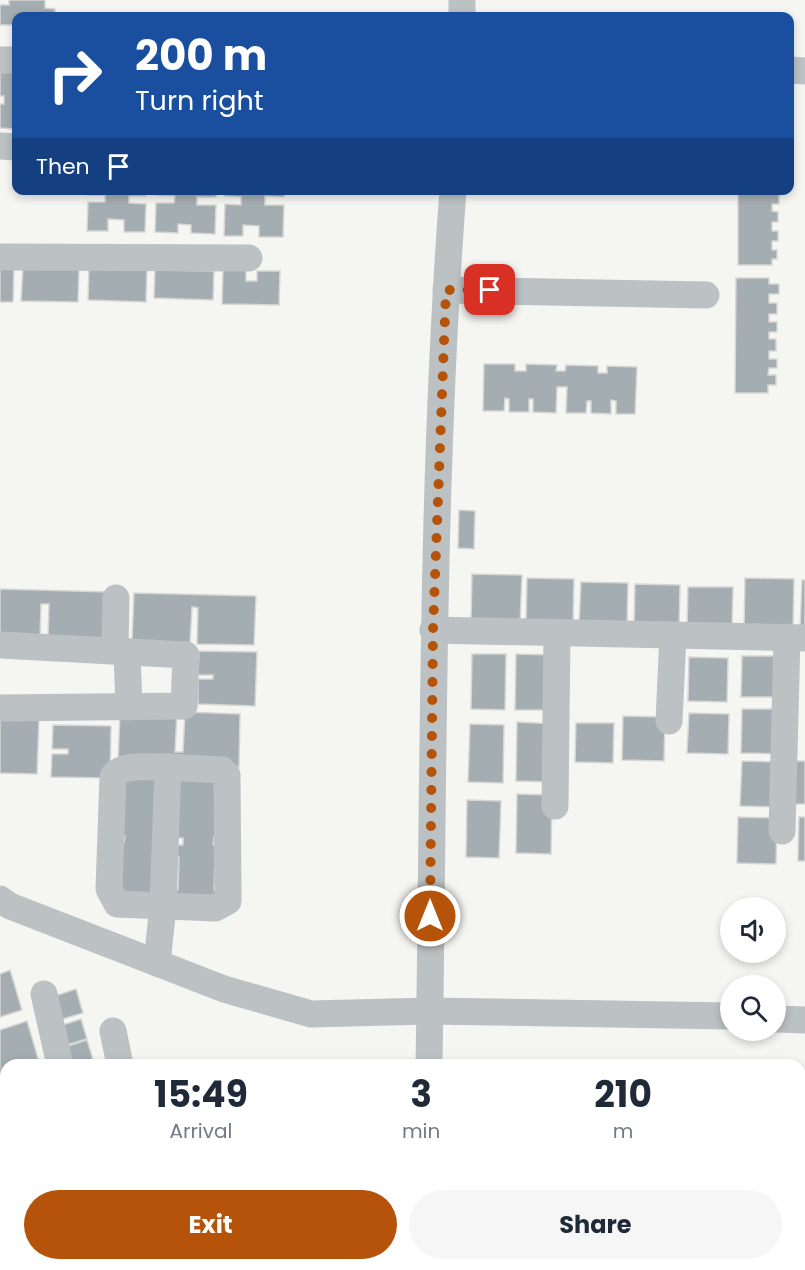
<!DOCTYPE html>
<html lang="en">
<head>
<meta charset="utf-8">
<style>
	:root { --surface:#fff; --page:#f6f6f7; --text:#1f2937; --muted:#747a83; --accent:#b45309 }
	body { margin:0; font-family:Poppins,sans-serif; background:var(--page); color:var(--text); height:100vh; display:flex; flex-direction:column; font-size:22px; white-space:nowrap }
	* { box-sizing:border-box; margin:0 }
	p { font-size:20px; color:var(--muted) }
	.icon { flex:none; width:33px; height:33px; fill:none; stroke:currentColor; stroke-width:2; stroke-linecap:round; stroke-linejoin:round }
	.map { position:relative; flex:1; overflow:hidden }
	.details { position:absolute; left:0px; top:1059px; width:806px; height:212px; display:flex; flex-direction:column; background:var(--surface); border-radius:18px 18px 0 0; box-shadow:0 3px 9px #0003 }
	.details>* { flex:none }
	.guide { position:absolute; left:12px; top:12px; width:782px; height:183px; border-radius:12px; box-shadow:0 3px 9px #0003; background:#1a4fa0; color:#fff; overflow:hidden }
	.tools { position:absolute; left:720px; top:897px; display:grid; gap:12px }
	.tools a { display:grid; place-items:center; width:66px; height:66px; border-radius:50%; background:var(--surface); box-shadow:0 3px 9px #0003; font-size:30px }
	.pin { position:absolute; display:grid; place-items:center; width:51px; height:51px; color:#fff; margin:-26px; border-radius:12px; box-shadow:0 3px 9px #0006 }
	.me { position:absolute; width:66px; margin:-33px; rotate:0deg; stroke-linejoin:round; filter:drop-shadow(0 0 4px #0008) }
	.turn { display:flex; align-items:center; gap:21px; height:126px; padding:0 24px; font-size:27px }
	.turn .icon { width:78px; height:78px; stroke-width:2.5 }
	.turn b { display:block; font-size:42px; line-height:51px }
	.then { display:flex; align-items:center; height:57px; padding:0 24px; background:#0003; gap:12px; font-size:22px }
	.eta { display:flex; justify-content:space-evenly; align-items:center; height:102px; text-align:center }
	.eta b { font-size:36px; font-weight:700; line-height:42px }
	.action { display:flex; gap:12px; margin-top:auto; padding:12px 24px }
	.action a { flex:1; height:69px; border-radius:36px; background:var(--accent); color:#fff; font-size:24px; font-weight:700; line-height:69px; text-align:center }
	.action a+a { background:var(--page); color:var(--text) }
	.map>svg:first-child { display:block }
	.building { fill:#a4adb1; stroke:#d6d6d4; stroke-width:1.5 }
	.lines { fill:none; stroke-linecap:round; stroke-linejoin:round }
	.minor { stroke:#bcc1c3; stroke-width:27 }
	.route { stroke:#b45309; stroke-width:10; stroke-dasharray:0 18 }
</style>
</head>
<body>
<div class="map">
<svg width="805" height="1270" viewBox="0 0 805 1270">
	<rect width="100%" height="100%" fill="#f5f5f2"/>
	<g class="building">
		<polygon points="9,0 45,0 45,8 55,9 55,16 23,15 16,16 16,25 0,25 0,5 9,5"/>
		<polygon points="0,69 16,70 16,129 0,128 0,104 4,104 4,96 0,96"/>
		<polygon points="88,190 147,190 146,196 129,196 129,203 146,204 145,232 124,232 124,220 108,219 108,231 87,231 88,202 105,202 105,195 88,195"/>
		<polygon points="157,190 216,190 216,197 197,197 197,205 216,205 215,234 191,233 191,225 178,224 178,233 155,232 156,203 174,203 175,196 156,195"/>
		<polygon points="225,190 285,190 284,197 265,196 265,205 284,205 283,237 259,237 259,226 243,225 243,236 224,236 225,204 241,205 241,197 225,196"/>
		<polygon points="738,190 772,190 772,194 779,194 779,204 772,204 772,211 778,212 778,222 772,222 772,231 778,231 778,241 772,241 772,250 777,250 777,259 772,259 772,265 738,265"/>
		<polygon points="0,267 14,267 13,302 0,302"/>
		<polygon points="23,267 79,269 78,302 21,301"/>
		<polygon points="89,268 147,269 146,302 88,300"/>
		<polygon points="155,270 214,271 213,300 154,298"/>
		<polygon points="223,270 246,270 246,281 257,281 257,271 280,271 279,305 222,304"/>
		<polygon points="736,278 769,278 769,284 779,284 779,294 769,294 769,303 777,303 777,314 769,314 769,322 777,322 777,332 769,332 769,339 776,339 776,351 769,351 769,359 777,359 777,368 769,368 768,375 776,375 776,385 768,385 768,393 735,393"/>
		<polygon points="484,364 515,364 515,371 526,371 526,364 557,365 556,371 565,371 566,365 598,366 598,373 607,373 607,366 637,367 635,414 616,414 616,401 611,400 611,414 591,413 591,401 587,401 586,413 566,413 567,387 557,387 556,413 533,412 533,399 529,399 529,412 509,412 509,399 505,398 504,411 483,411"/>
		<polygon points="459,510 475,511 474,549 458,548"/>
		<polygon points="472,574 522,575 520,624 471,623"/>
		<polygon points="527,578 574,579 573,624 526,622"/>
		<polygon points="745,578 794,579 793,631 744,629"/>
		<polygon points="802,580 805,580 805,631 800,631"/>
		<polygon points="581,582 628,583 627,627 579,625"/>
		<polygon points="635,584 680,585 679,628 634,626"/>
		<polygon points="688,587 733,587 732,630 687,629"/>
		<polygon points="0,589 109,592 107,641 48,640 49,604 41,604 40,639 0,639"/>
		<polygon points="134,593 256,596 254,645 197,644 198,608 192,607 190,643 132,642"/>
		<polygon points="199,651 257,652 255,706 198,704 198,679 213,679 213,675 198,675"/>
		<polygon points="472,654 506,654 505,710 471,709"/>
		<polygon points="516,654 554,655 552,710 515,710"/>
		<polygon points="742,656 780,656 779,697 741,697"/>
		<polygon points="689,657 728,658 727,702 688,701"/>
		<polygon points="742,709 781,709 780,754 741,753"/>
		<polygon points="120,711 177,712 175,752 183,752 185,712 240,714 239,767 118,763"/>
		<polygon points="689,713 729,714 728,754 687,753"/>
		<polygon points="623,716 665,717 664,761 622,760"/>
		<polygon points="0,719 39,719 37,774 0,773"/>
		<polygon points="517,722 554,724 552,782 516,781"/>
		<polygon points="576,723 614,723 613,763 575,762"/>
		<polygon points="470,724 504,725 503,783 468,782"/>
		<polygon points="53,725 111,726 110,778 51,777 52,754 68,754 68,749 52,749"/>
		<polygon points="742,761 779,762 777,807 740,806"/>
		<polygon points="794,761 805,761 805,804 793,804"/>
		<polygon points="119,777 162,777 157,897 115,894 116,843 124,843 125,836 116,836"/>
		<polygon points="177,778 222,780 221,837 214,837 213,845 220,846 215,856 214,890 219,890 218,899 173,898 173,889 178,890 179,857 174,856 175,845 183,845 183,838 175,838"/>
		<polygon points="517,794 552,795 551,854 516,853"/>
		<polygon points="467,800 501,801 499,858 466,857"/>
		<polygon points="738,817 777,818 776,864 737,863"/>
		<polygon points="799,817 805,817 805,861 798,861"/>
		<polygon points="10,970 22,1010 0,1017 0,974"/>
		<polygon points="76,989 83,1013 59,1020 52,997"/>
		<polygon points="81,1019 87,1039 66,1045 60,1026"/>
		<polygon points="27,1021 40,1065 6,1065 6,1075 0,1077 0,1030"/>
		<polygon points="87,1040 94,1063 70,1065 65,1047"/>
		<polygon points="6,1085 6,1132 0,1134 0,1087"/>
		<polygon points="0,1158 6,1158 6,1190 0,1191"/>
		<rect x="29" y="1264" width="28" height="6"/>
		<polygon points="60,1264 92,1264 93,1270 61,1270"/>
		<polygon points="121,1264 164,1264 165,1270 122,1270"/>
	</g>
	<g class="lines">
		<g class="minor">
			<polyline points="462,16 462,0"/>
			<polyline points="0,60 16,60"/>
			<polyline points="789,70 805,71"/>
			<polyline points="0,146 16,147"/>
			<polyline points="0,257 249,258"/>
			<polyline points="446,290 706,295"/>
			<polyline points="433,630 805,638"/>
			<polyline points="0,645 186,655 184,706 0,708"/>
			<polyline points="115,651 116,598"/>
			<polyline points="127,652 129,707"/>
			<polyline points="669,721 673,635"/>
			<path d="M168,767L222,770L227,775L228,894V901L215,908L117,904L109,889L113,777C122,762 151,768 168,767Z"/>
			<polyline points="555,806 557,633"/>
			<polyline points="782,831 787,637"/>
			<polyline points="0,899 10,906 224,989 311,1014 430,1011 730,1016"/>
			<polyline points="157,963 163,906 168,767"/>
			<polyline points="44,994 60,1065"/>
			<polyline points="776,1019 805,1020"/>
			<polyline points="113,1031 120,1065"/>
			<path d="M429,1065C434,773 431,482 453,190"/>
			<polyline points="0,1147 6,1146"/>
			<polyline points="20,1264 20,1270"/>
			<polyline points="115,1264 115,1270"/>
			<polyline points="425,1270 425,1264"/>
		</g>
	</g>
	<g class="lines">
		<polyline class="route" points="430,916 433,630 446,290 490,290"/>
	</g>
</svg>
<div class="tools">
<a><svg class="icon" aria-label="sound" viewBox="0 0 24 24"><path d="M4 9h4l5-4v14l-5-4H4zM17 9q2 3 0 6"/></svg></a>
<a><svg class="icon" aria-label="search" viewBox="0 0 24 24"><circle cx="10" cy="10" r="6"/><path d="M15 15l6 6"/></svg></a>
</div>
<div class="pin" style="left:490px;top:290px;background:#d93025"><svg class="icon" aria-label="arrive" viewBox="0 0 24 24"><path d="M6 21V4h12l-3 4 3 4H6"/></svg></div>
<svg class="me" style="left:430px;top:916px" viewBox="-20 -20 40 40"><circle r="17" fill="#b45309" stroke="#fff" stroke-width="3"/><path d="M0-11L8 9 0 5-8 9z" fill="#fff"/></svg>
<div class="guide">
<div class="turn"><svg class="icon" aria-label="right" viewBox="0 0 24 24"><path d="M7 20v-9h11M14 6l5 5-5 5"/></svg><div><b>200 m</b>Turn right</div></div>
<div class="then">Then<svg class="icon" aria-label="arrive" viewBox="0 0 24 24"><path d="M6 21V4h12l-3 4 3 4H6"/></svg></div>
</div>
<section class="details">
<div class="eta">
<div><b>15:49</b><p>Arrival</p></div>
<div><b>3</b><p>min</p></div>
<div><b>210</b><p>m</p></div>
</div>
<div class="action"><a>Exit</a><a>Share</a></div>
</section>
</div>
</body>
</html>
